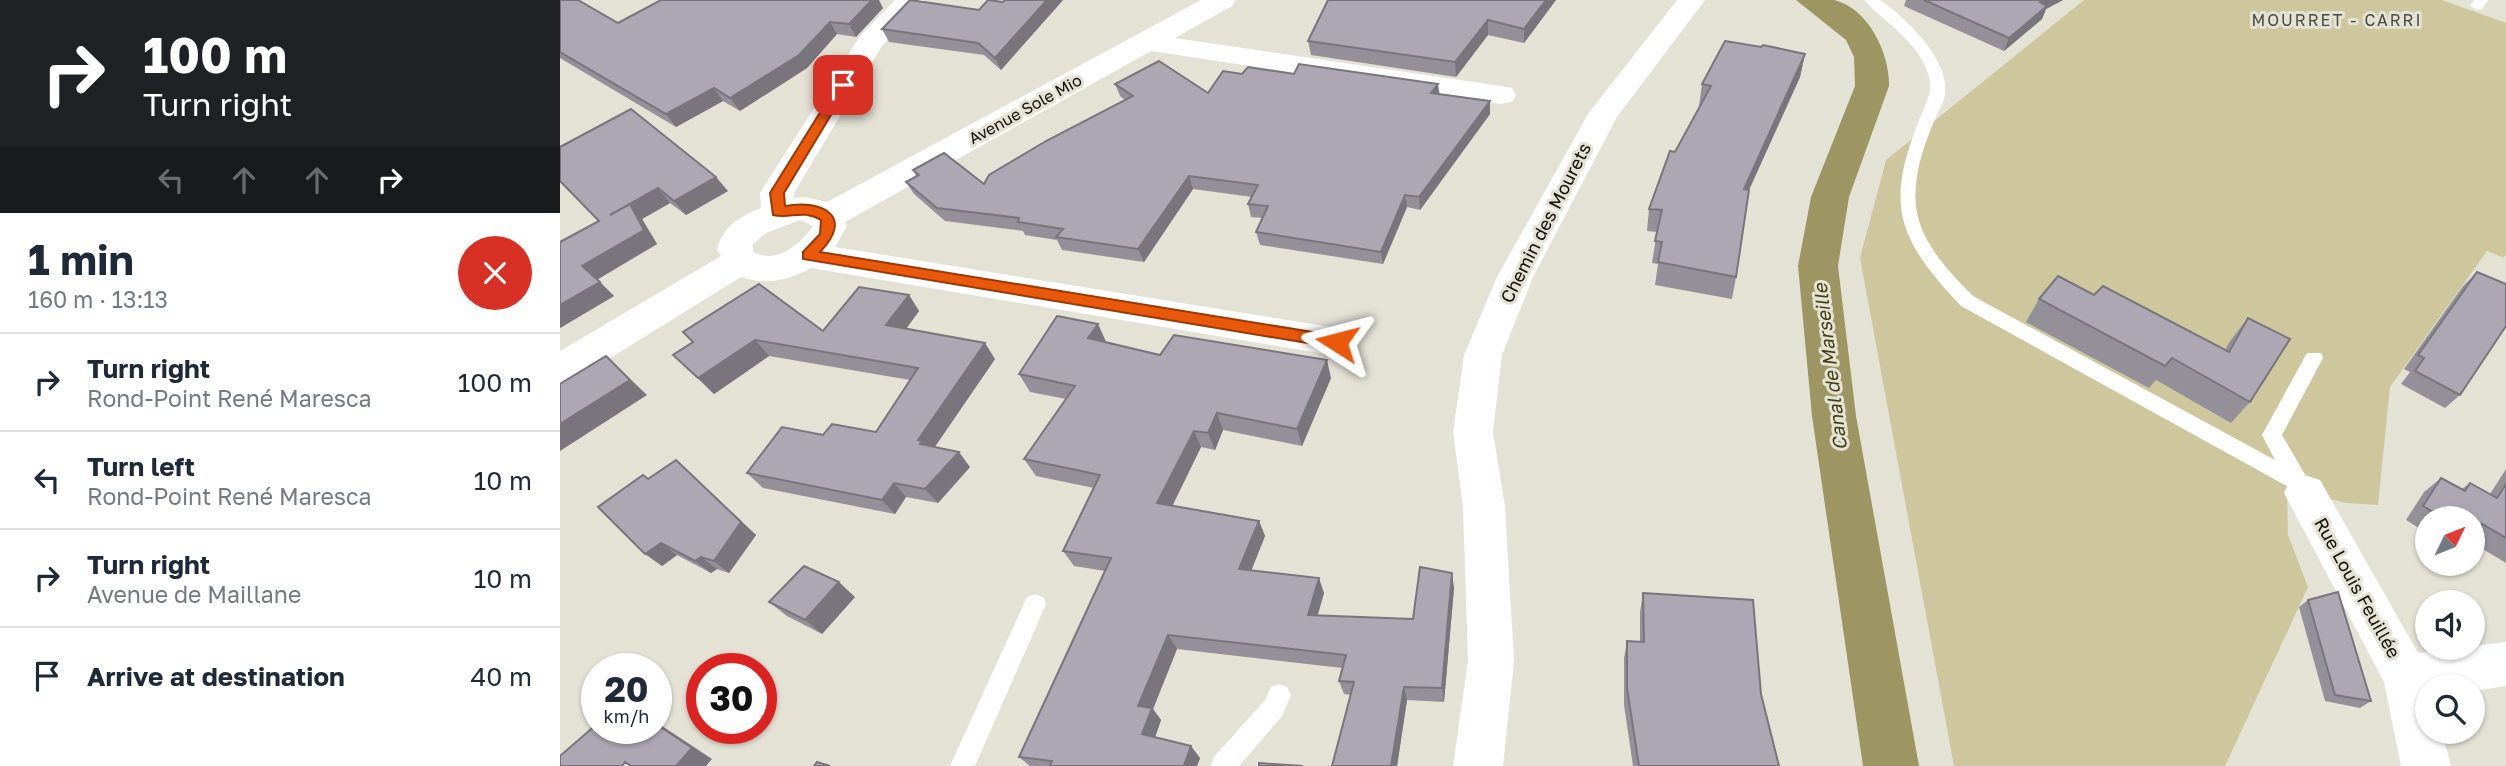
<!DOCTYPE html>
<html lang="en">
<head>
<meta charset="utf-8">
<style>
	:root { --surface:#fff; --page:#f2f2f3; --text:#1f2937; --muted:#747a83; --line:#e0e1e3 }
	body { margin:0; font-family:"Golos Text",sans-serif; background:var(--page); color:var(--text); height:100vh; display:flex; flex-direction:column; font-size:26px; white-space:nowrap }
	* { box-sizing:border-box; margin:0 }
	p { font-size:23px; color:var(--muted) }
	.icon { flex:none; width:38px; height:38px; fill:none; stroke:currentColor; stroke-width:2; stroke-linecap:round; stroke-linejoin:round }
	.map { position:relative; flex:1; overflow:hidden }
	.drawer { display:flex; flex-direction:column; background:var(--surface); width:560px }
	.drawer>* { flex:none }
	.banner { background:#202124; color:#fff; overflow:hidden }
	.needle { width:46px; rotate:47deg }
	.controls { position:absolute; left:1855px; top:506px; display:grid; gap:14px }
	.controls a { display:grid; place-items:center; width:70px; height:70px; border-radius:50%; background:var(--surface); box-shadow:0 2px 5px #0004; font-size:35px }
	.speed { position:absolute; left:21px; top:653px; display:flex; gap:14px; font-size:35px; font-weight:700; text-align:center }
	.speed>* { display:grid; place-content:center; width:91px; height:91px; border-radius:50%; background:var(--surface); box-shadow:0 2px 5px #0004; line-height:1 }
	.speed small { font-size:18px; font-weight:400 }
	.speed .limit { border:10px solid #d22; background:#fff; color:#111 }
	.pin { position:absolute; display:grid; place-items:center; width:60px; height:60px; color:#fff; margin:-30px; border-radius:14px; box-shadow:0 4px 10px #0006 }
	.me { position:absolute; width:77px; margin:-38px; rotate:279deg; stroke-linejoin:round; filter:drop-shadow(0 0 5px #0008) }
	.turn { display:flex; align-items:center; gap:24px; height:147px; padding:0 28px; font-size:32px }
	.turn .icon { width:91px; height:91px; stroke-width:2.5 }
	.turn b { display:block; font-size:49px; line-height:60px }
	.lanes { display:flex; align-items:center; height:66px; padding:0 28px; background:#0003; justify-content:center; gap:35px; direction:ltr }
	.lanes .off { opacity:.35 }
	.round { display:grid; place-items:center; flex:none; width:74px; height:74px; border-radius:37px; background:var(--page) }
	.summary { display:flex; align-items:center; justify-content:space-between; height:119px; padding:0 28px }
	h1 { font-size:42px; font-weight:700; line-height:52px }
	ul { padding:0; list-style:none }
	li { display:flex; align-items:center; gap:21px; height:98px; padding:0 28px; border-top:2px solid var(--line) }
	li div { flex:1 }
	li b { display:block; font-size:26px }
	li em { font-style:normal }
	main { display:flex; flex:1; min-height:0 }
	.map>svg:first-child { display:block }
	.green { fill:#cec79d }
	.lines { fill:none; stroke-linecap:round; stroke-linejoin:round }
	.canal { fill:#9d9562; fill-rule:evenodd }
	.service { fill:#fff; fill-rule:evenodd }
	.minor { fill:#fff; fill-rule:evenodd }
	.wall { fill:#94909a }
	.shaded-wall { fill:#78757d }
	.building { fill:#aca7b3; stroke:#78757d; stroke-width:2 }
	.route { fill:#ea580c; stroke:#983908; stroke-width:2 }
	.labels { text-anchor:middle; stroke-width:6; stroke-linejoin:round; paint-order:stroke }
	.far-neighbourhood-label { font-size:16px; letter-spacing:2px; fill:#4b493e; stroke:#e4e2d5 }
	.far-street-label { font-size:16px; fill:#100f0b; stroke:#e4e2d5 }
	.street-label { font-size:18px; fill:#100f0b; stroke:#e4e2d5 }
	.water-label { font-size:19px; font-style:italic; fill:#453e14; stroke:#e4e2d5 }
</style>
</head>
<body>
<main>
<section class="drawer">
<div class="banner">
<div class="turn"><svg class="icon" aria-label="right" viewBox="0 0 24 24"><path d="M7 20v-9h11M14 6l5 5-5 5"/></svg><div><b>100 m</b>Turn right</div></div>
<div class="lanes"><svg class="icon off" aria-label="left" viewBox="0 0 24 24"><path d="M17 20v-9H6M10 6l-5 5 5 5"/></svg><svg class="icon off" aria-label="ahead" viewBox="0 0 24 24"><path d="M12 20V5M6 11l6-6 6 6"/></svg><svg class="icon off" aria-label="ahead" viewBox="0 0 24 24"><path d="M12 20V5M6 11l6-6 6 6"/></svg><svg class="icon" aria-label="right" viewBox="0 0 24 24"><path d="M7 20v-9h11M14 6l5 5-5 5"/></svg></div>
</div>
<div class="summary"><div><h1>1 min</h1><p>160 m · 13:13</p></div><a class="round" style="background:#d93025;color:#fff"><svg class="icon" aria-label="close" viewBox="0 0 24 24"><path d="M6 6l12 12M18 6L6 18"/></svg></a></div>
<ul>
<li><svg class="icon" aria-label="right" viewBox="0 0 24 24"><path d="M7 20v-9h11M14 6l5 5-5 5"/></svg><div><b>Turn right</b><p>Rond-Point René Maresca</p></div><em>100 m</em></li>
<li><svg class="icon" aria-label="left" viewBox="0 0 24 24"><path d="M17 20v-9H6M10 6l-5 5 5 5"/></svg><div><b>Turn left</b><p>Rond-Point René Maresca</p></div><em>10 m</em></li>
<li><svg class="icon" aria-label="right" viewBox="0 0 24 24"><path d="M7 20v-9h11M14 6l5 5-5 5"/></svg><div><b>Turn right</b><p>Avenue de Maillane</p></div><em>10 m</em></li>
<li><svg class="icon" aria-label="arrive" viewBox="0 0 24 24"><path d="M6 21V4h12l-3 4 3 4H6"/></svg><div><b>Arrive at destination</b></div><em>40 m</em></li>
</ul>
</section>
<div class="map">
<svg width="1946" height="766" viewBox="0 0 1946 766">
	<rect width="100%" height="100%" fill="#e4e2d5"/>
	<polygon class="green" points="1524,0 1882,0 1946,23 1946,254 1944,258 1927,251 1830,387 1818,505 1787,503 1727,489 1728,535 1748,587 1665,766 1394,766 1300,258 1326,160"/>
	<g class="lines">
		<path class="canal" d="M1236,0C1248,0 1263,0 1274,0C1309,8 1330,55 1329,86L1289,197L1278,266L1296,416L1359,766H1303L1252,416L1238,266L1251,197L1295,86L1294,57L1286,40Z"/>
		<g class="service">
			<path d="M1304,0H1320C1345,17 1390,60 1385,94C1384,103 1378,111 1375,119C1363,147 1351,181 1357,213C1364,246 1390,273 1413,296L1715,460L1702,435L1747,353H1761L1763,358L1722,435L1750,483L1747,489L1740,492L1732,489L1401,306C1340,241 1324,208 1358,123C1364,107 1373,95 1369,77C1359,41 1327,25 1304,0Z"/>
			<polygon points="1914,0 1928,0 1922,9 1917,10 1910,6"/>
			<polygon points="475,594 483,597 486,604 415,766 390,766 467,597"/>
			<polygon points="719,684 727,687 731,695 722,716 679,766 651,766 654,757 705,700 711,687"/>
		</g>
		<g class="minor">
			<path d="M335,0H364L322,46L234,193V198L245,197L267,202L641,0H676L672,6L615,38L941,86L952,88L956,95L952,102L941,104L591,51L285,222L287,226L275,247L777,328L790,332L796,342L790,352L777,356L251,268C228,281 206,285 181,277L13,381L0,385V351L161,256L157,250C162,227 180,216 201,208L200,193L300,36ZM240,220L253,226C241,244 214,266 193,251V244L206,233Z"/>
			<polygon points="1117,0 1145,0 1057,117 973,277 942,355 933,432 945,507 954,661 943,766 893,766 908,661 903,507 893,432 904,355 937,277 1028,114"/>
			<polygon points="1745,475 1760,480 1858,653 1946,642 1946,686 1913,691 1913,686 1867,686 1867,732 1882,732 1891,766 1841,766 1824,682 1724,493 1730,480"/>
		</g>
	</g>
	<g class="wall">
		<polygon points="0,0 58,23 323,8 296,37 277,34 247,68 180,111 163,101 116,127 0,58"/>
		<polygon points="445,0 503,0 441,70 424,55 329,42 322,29 419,10 443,2"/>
		<polygon points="768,0 996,0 964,43 928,35 896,77 751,55 748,41"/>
		<polygon points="1346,0 1503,0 1486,9 1482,19 1444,51 1344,6"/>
		<polygon points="1245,54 1240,77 1189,190 1176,277 1172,299 1095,285 1098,264 1092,263 1097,232 1087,231 1089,209 1115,152 1140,107 1139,106 1142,84"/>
		<polygon points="682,74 879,94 930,114 860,210 847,207 823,264 700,245 696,232 703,218 691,217 688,204 692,197 633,189 584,262 502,250 497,240 465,235 463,231 385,221 354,194 346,182 356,176 353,170 424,184 565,100 560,96 555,84 648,93"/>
		<polygon points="0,182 168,191 126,215 110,203 82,219 97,244 37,280 54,296 0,328 39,221"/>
		<polygon points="1917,272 1900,395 1885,408 1841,384 1850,372 1844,369 1903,286"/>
		<polygon points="349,295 359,311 346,329 435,359 375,447 410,467 378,503 346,497 335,514 203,488 187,473 263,435 316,432 350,380 209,356 154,394 113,355 133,342 263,331"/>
		<polygon points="1534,295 1665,350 1670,341 1688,318 1690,402 1671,423 1596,380 1589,388 1466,322 1479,299"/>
		<polygon points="538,324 546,342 600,355 771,378 742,446 663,430 655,450 641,447 612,506 699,521 705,536 691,570 764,593 758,615 853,619 894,588 884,702 847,700 837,766 772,766 791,695 784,694 779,681 782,668 617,649 593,709 601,720 595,737 640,758 637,766 470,766 459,757 545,571 514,566 503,551 534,488 476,476 464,459 506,399 470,392 459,374"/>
		<polygon points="116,460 196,535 169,573 157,569 151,573 117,555 102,566 88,479"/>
		<polygon points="1946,469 1946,563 1913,543 1913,518 1867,518 1867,533 1846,520 1864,492 1881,478 1902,489 1910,483 1930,494"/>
		<polygon points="1083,593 1201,694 1219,766 1073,766 1064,705 1064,658 1067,641 1080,642 1080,612"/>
		<polygon points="295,597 262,634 227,616 209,602"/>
		<polygon points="1748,600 1811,701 1800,708 1765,701 1739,607"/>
	</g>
	<g class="shaded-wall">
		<polygon points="312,0 319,0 323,8 296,37 289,24"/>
		<polygon points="487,0 503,0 441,70 435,58"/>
		<polygon points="986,0 996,0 964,43 964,29"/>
		<polygon points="1484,0 1503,0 1486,9 1482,19 1444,51 1449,38 1480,2"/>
		<polygon points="928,20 928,35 896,77 895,62"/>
		<polygon points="270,22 277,34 247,68 180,111 170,98"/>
		<polygon points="1245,54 1240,77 1179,212 1184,189"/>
		<polygon points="878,84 880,97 871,93"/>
		<polygon points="154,88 163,101 116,127 106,114"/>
		<polygon points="930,101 930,114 860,210 859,197"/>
		<polygon points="629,176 633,189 584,262 578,249"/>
		<polygon points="156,177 168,191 126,215 114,201"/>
		<polygon points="98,188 110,203 82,219 97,244 36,280 22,266 50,215"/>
		<polygon points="845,195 847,207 823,264 821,252"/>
		<polygon points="40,282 54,296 0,328 0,305"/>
		<polygon points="349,295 359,311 337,341 326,325"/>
		<polygon points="538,324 546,342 528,338"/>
		<polygon points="195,340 209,356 154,394 138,378"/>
		<polygon points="425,343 435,359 371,452 374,456 358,440"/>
		<polygon points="46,356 87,395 0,451 0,424"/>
		<polygon points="767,360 771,378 742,446 737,429"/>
		<polygon points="657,413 663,430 655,450 648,433"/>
		<polygon points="634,431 641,447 606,519 597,503"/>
		<polygon points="399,452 410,467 378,503 365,489"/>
		<polygon points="116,460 196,535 169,573 154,561"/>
		<polygon points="334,483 346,497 335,514 322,500"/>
		<polygon points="699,521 705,536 686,584 679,569"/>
		<polygon points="101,543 117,555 102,566 85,554"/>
		<polygon points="141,557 157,569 151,573 135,561"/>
		<polygon points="892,573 894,588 884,702 882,688"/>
		<polygon points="759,578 764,593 753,629 748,615"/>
		<polygon points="279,582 295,597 262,634 245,620"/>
		<polygon points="608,635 617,649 593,709 601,720 592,746 582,734 578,706"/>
		<polygon points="844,687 847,700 837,766 831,766"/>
		<polygon points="96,722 152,759 146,766 116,766"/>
		<polygon points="631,746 640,758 637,766 624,766"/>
	</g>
	<g class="building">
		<polygon points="0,0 18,0 58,23 101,0 312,0 289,24 270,22 239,55 170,98 154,88 106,114 0,52"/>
		<polygon points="350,0 419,10 428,0 443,2 445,0 487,0 435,58 418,43 322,29"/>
		<polygon points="768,0 986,0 964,29 928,20 895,62 748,41"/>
		<polygon points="1364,0 1484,0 1480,2 1487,6 1449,38"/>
		<polygon points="1165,41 1201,47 1203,45 1245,54 1184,189 1189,190 1176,277 1098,262 1102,242 1095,241 1102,210 1089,209 1110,151 1115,152 1151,86 1142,84"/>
		<polygon points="599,61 648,93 663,71 682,74 688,67 734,74 739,64 878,84 871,93 930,101 859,197 845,195 821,252 696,232 708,206 688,204 698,185 629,176 578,249 496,237 503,229 458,222 459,218 377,208 346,182 359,175 353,170 384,153 424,184 429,175 486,141 573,96 555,84"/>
		<polygon points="71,109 156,177 114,201 98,188 50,215 70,204 84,230 22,266 40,282 0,305 0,242 39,221 0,181 0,147"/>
		<polygon points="1917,272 1946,284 1946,326 1900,395 1855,371 1864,358 1858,355"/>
		<polygon points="1498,276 1534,295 1543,286 1669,352 1688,318 1730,339 1690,402 1612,358 1605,366 1479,299"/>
		<polygon points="199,284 263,331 299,287 349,295 326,325 425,343 358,440 363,441 360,444 399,452 365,489 334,483 322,500 187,473 222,427 263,435 272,424 316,432 358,368 195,340 138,378 113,355 133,342 123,332"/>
		<polygon points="497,316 538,324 528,338 600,355 614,335 767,360 737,429 657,413 648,433 634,431 597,503 699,521 679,569 759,578 748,615 853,619 860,567 892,573 882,688 844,687 831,766 772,766 794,682 779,681 786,655 608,635 578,706 592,708 582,734 631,746 624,766 490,766 492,761 459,757 551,558 503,551 540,475 464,459 515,386 459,374"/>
		<polygon points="46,356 70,380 0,424 0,384"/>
		<polygon points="116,460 181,522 154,561 141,557 135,561 101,543 85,554 38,507 83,475 88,479"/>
		<polygon points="1881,478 1905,491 1910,483 1937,498 1946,484 1946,538 1922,524 1915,537 1913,535 1913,518 1883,518 1863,506"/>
		<polygon points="244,566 279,582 245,620 209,602"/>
		<polygon points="1778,592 1811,701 1775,695 1748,600"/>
		<polygon points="1083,593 1193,600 1201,694 1219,766 1079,766 1067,688 1067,641 1084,642"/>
		<polygon points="37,724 37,728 96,728 96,724 132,748 116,766 71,766 65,762 62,766 0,766 0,756"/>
		<polygon points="257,762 270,766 254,766"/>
		<polygon points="699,763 743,766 699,766"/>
	</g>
	<path class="route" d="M279,82L289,85L224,193L225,206C262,199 295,216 260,252L777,336L784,342L777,348L243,259V252L260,234L261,220C243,209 231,219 213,215L210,193Z"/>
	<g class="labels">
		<g class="far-neighbourhood-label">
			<text x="1777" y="26">MOURRET - CARRI</text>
		</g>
		<g class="far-street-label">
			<text transform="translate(465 109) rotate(-29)" y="6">Avenue Sole Mio</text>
		</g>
		<g class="street-label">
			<text transform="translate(986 223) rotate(-63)" y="6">Chemin des Mourets</text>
			<text transform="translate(1797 588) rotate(61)" y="6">Rue Louis Feuillée</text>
		</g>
		<g class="water-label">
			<text transform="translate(1270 367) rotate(-97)" y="7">Canal de Marseille</text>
		</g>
	</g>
</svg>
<div class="controls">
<a><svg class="needle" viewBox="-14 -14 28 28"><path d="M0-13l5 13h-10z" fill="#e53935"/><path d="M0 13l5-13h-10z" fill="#747a83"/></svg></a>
<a><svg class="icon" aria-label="sound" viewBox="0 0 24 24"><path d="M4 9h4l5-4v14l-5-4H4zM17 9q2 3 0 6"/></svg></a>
<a><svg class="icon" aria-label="search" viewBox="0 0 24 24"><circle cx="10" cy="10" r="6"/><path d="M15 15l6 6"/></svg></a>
</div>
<div class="speed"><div>20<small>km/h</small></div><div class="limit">30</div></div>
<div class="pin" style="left:283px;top:85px;background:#d93025"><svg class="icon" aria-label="arrive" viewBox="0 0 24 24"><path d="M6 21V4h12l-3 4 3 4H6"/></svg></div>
<svg class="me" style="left:777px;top:342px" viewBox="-20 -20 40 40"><path d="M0-17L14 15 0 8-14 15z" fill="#ea580c" stroke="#fff" stroke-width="4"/></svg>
</div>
</main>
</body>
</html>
